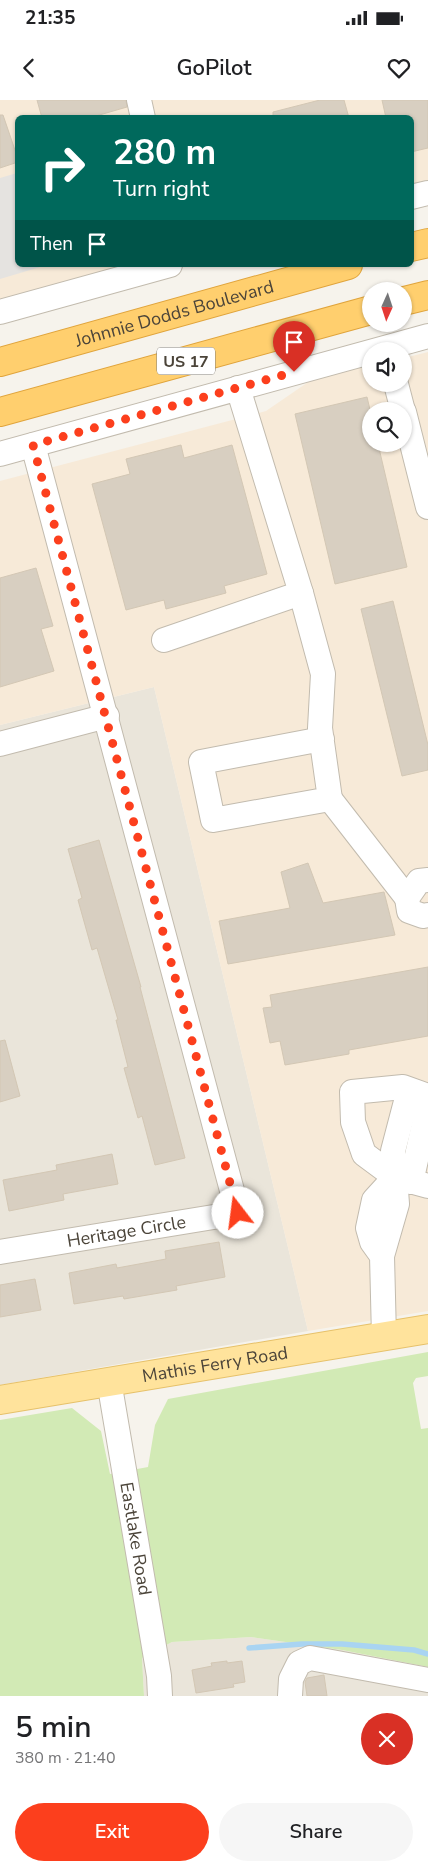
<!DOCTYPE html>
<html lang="en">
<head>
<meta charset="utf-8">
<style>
	:root { --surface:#fff; --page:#f6f6f6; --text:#202124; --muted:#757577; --accent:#fc3f1d }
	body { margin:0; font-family:"Nunito Sans",sans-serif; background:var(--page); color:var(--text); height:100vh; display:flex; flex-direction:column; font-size:19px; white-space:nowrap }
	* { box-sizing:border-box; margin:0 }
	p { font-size:16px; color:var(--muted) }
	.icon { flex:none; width:28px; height:28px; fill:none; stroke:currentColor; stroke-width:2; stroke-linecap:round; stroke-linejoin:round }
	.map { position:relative; height:1596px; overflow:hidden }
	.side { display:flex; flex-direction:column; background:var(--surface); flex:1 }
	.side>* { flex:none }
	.hud { position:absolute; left:15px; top:15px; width:399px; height:152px; border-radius:8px; box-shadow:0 1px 4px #0004; background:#00695c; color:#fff; overflow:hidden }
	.needle { width:32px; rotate:183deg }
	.buttons { position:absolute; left:362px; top:182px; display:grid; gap:10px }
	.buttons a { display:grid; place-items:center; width:50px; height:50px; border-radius:50%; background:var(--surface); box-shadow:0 1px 4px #0004; font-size:25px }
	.pin { position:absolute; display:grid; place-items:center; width:42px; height:42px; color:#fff; margin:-51px -21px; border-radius:50% 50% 50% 0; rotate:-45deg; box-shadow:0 0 5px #0007 }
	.pin .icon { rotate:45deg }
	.me { position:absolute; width:55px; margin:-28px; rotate:345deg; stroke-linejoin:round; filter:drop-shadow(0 0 4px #0008) }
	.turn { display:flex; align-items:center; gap:18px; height:105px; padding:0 15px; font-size:22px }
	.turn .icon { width:65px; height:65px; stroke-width:2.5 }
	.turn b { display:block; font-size:35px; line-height:42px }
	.then { display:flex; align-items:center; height:48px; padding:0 15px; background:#0003; gap:10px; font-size:19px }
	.round { display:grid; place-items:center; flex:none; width:52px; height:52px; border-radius:26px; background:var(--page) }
	.overview { display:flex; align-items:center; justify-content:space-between; height:85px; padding:0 15px }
	h1 { font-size:30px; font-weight:600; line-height:38px }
	.primary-button { display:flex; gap:10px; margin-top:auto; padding:10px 15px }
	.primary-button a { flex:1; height:58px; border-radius:30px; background:var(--accent); color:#fff; font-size:20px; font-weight:600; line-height:58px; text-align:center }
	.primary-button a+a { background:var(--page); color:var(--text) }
	.status { display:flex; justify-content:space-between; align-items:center; height:35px; padding:0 25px; background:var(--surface); direction:ltr }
	.status svg { height:14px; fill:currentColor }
	header { display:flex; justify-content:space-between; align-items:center; height:65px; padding:0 15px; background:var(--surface); font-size:22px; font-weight:600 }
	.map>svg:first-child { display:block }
	.residential { fill:#eae5da }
	.commercial { fill:#f7ead8; fill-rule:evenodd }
	.green { fill:#d2eab5 }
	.parking { fill:#e5e3e0 }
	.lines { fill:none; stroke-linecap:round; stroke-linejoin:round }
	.stream { stroke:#a9d4f2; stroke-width:5.5 }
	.building { fill:#d8cfc1; stroke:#d3c7b4 }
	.minor-casing { stroke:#c2bbae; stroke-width:26 }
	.major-casing { stroke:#e6c16a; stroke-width:30 }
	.highway-casing { stroke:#e0a43c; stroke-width:30 }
	.minor { stroke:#fff; stroke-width:24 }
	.major { stroke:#ffe39c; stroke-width:28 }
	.highway { stroke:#ffcf6e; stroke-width:28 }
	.route { stroke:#fc3f1d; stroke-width:9; stroke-dasharray:0 16.2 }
	.labels { text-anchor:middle; stroke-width:5; stroke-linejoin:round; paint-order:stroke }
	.shield { fill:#fff; stroke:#817c74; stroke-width:1 }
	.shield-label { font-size:16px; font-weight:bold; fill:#4b4439 }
	.street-label { font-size:18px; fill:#4b4439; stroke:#fff }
</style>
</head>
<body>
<div class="status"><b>21:35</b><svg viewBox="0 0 49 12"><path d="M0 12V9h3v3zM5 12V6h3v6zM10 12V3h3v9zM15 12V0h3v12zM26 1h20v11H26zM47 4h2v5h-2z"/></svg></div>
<header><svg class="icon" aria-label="back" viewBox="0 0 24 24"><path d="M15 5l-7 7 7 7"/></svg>GoPilot<svg class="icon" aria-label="heart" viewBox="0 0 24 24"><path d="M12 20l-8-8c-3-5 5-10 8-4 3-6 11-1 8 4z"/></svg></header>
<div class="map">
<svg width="428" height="1596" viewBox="0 0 428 1596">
	<rect width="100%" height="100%" fill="#f6f3ec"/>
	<g class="residential">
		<polygon points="154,587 308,1231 0,1285 0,625"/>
		<polygon points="251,1537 342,1550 428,1567 428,1596 144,1596 142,1558 172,1542"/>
	</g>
	<g class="commercial">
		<polygon points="0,0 127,0 132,17 18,18 18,165 130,165 0,205"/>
		<polygon points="148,0 428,0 428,87 411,92 411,18 152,17"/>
		<path d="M428,252V1211L308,1231L154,587L0,625V381L266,311L317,276L371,265V284H404V258ZM371,311H404V344H371Z"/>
	</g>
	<polygon class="green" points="428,1252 428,1276 416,1278 413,1283 421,1329 428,1328 428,1567 342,1550 251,1537 172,1542 142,1558 144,1596 0,1596 0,1320 72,1308 101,1331 110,1374 148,1367 155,1325 168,1299"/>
	<polygon class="parking" points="17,73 18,165 47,165 0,179 0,78"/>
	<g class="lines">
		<polyline class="stream" points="249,1548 302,1544 342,1544 414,1550 428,1554"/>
	</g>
	<g class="building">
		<polygon points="37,0 126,0 127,7 89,18 42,18"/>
		<polygon points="320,0 344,0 349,18 273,18 273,12"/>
		<polygon points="382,0 428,0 428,48 411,52 411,18 386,18"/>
		<polygon points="0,15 3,15 18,59 18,62 0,68"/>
		<polygon points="367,297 371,314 371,344 378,344 407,467 335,484 295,314"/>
		<polygon points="181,345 184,358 232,345 267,474 224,486 226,493 166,509 164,500 126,510 92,384 130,374 126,359"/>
		<polygon points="36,468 53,526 41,529 54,571 0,587 0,478"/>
		<polygon points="393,501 428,645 428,670 402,676 361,509"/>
		<polygon points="99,740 141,887 140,887 185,1058 155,1065 142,1016 138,1018 124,968 128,967 116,920 118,920 97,848 92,850 78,800 82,798 68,749"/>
		<polygon points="308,763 323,803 384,792 395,835 228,864 219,821 290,808 281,772"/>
		<polygon points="428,867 428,936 349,950 349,954 285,965 280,941 270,943 263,908 272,907 270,895"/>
		<polygon points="5,940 20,996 0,1002 0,941"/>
		<polygon points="112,1054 118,1084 63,1094 64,1100 9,1111 3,1080 57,1070 56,1065"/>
		<polygon points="219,1142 225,1177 176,1186 177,1190 124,1199 123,1196 74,1204 69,1173 116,1164 117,1168 166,1159 165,1151"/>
		<polygon points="35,1179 41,1210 0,1217 0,1185"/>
		<polygon points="227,1561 227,1563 242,1561 245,1582 233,1584 234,1587 196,1593 192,1570 212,1566 211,1563"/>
		<polygon points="324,1575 327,1596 307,1596 305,1582 307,1578"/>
	</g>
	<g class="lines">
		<g class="minor-casing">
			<g id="minor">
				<polyline points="139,0 143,18"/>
				<polyline points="411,97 428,93"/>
				<polyline points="0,212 170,165"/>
				<polyline points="396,284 403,311"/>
				<polyline points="404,312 428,407"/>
				<polyline points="0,354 428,236"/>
				<polyline points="301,493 323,574 320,628 330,699 213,720 201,662 322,639"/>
				<polyline points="164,540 301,493 238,288"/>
				<polyline points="0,644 107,616"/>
				<polyline points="330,699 407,798"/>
				<polyline points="428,780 419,781 407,798 409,811 423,816 428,815"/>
				<polyline points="428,996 403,987 352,992 353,1022 364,1054 395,1077 428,1086"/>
				<polyline points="395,1077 393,1051 409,990"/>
				<polyline points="411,1082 428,1007"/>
				<path id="s1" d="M0,1152L238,1113L33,345"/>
				<polyline points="382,1156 372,1142 368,1128 374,1100 395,1077 397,1104 382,1156 384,1237"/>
				<path id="s2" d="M109,1281L159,1576L160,1596"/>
				<polyline points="290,1596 291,1579 299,1563 310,1558 428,1580"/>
			</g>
		</g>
		<g class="major-casing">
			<g id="major">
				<path id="s3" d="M0,1300L428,1229"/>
			</g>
		</g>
		<g class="highway-casing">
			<g id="highway">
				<polyline points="411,147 428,143"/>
				<polyline points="404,201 428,195"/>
				<path id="s4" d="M0,262L348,165"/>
				<polyline points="0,312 371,210"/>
			</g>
		</g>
		<use href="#minor" class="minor"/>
		<use href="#major" class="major"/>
		<use href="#highway" class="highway"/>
	</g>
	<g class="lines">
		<polyline class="route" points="238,1113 33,345 294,272"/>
	</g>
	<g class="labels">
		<rect class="shield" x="157" y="247.5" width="58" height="27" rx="4"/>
		<g class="shield-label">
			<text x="186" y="267">US 17</text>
		</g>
		<g class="street-label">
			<text dy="6" stroke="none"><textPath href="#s4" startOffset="181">Johnnie Dodds Boulevard</textPath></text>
			<text dy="6" stroke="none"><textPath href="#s1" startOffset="128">Heritage Circle</textPath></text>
			<text dy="6" stroke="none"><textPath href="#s3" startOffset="218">Mathis Ferry Road</textPath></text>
			<text dy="6" stroke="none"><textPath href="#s2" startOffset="160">Eastlake Road</textPath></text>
		</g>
	</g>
</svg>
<div class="buttons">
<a><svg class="needle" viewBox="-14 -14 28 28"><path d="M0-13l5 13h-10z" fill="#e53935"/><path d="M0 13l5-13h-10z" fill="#757577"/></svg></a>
<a><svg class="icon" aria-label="sound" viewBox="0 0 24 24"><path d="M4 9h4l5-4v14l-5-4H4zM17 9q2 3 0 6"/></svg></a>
<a><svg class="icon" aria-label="search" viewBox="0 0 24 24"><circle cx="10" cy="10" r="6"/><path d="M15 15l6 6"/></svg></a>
</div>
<div class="pin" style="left:294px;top:272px;background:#d93025"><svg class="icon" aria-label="arrive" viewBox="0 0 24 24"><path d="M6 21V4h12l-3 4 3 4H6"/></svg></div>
<svg class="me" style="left:238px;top:1113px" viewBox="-20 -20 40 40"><circle r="19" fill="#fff"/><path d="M0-13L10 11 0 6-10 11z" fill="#fc3f1d"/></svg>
<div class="hud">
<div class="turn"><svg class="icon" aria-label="right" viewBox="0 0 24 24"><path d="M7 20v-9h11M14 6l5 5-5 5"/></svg><div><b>280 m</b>Turn right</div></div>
<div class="then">Then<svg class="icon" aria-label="arrive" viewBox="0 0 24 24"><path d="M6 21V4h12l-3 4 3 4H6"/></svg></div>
</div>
</div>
<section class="side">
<div class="overview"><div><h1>5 min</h1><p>380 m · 21:40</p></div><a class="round" style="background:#d93025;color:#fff"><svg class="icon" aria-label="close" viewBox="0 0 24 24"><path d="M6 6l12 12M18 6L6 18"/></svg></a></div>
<div class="primary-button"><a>Exit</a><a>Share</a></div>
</section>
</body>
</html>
